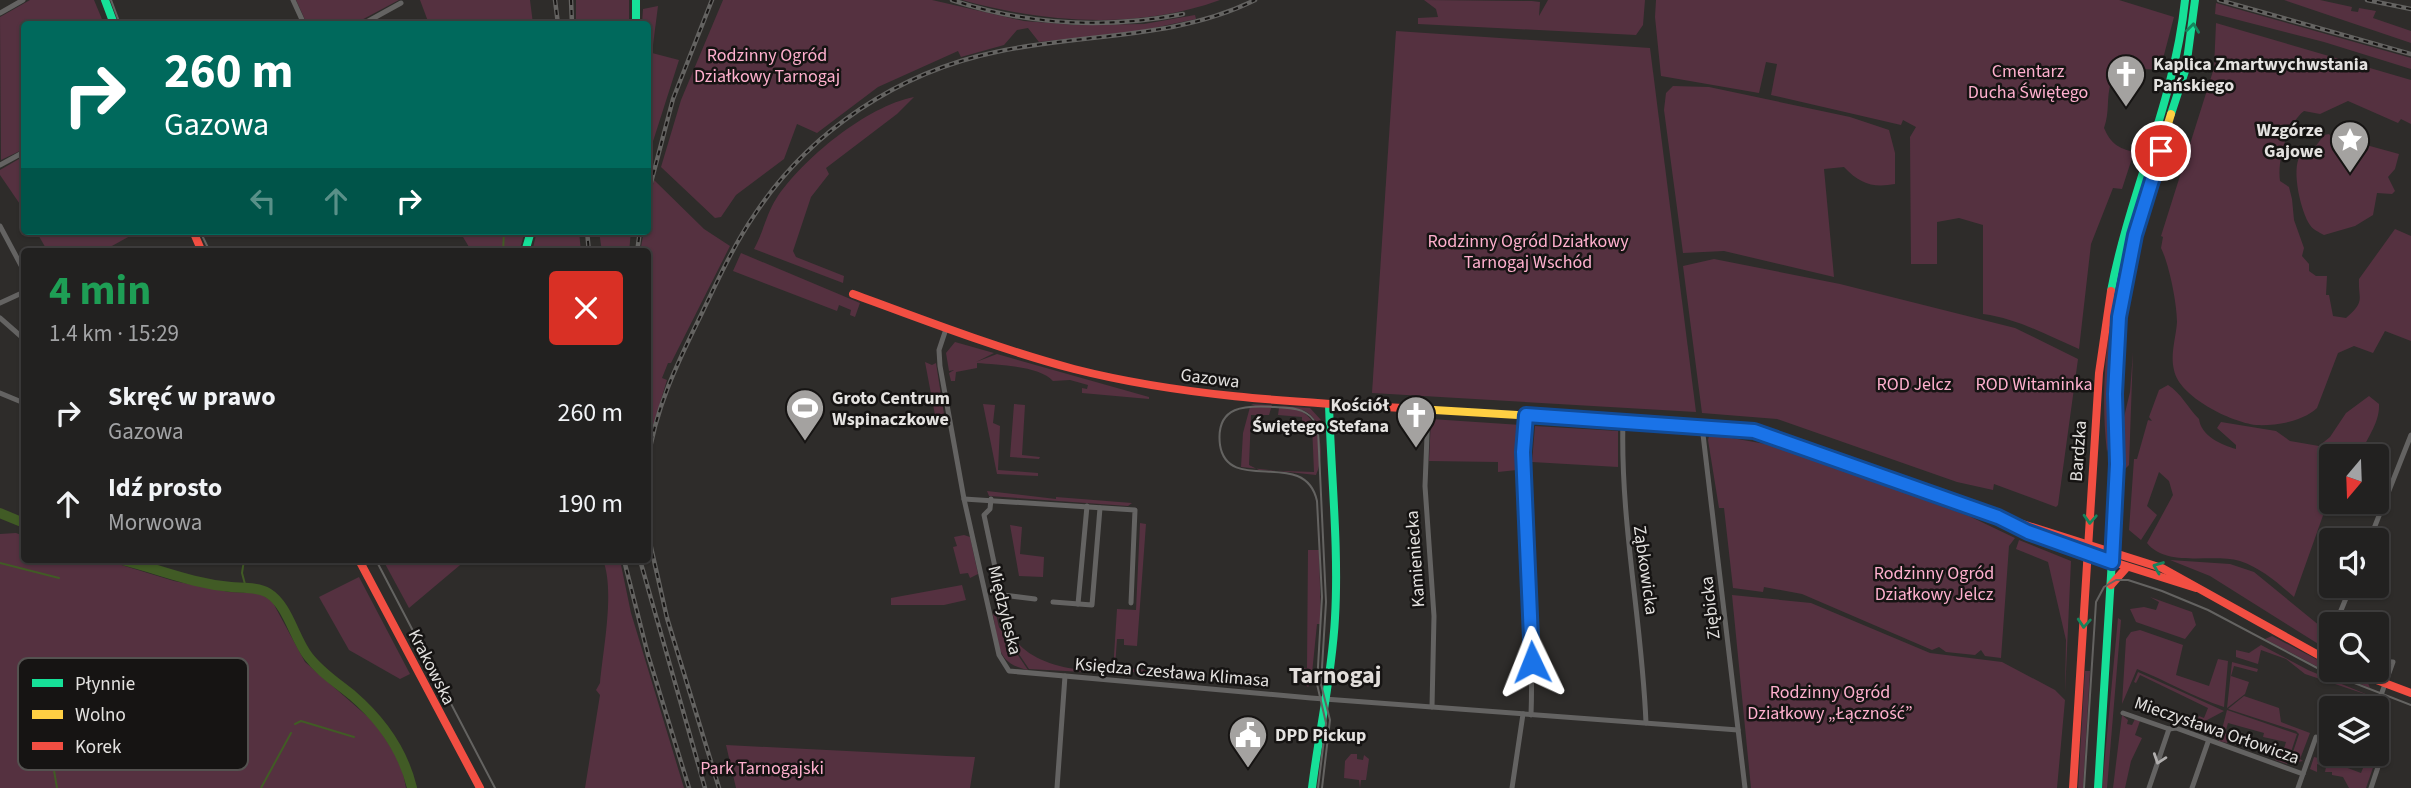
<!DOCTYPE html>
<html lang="pl">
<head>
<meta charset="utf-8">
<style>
	:root { --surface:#222120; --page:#2a2929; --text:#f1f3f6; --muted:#a2a3a5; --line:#3f3e3e }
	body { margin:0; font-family:"Source Sans 3",sans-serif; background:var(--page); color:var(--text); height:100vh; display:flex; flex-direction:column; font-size:26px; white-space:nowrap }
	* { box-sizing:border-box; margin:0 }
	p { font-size:23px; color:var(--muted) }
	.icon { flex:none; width:38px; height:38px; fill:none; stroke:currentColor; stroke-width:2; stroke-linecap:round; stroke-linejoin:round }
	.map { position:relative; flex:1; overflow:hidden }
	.sheet { position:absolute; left:21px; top:248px; width:630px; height:315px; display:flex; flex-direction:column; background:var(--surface); border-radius:7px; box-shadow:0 2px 5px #0004,0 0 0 2px var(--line) }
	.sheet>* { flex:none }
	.hud { position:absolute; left:21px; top:21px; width:630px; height:214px; border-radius:7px; box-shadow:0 2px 5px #0004,0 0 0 2px var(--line); background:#00695c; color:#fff; overflow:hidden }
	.needle { width:46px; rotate:199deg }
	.buttons { position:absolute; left:2319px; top:444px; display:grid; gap:14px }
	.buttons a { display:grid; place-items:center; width:70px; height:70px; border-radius:7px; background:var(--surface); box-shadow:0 2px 5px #0004,0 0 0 2px var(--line); font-size:35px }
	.pin { position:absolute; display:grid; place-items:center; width:60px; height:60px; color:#fff; margin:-30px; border:4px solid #fff; border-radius:50%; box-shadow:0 2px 7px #0007 }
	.me { position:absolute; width:77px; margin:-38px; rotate:358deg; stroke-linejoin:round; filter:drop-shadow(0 0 5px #0008) }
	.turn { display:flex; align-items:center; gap:24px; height:147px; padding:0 28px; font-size:32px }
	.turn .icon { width:91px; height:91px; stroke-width:2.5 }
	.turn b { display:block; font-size:49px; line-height:60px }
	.lanes { display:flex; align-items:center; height:66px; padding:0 28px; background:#0003; justify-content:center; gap:35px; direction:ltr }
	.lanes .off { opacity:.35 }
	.round { display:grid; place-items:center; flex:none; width:74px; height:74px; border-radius:7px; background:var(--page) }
	.headline { display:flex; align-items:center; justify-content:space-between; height:119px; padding:0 28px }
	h1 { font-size:42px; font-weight:700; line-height:52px; color:#1e9e55 }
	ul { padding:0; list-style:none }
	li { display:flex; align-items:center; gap:21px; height:91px; padding:0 28px }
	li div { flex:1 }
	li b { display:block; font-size:26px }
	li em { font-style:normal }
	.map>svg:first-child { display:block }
	.green { fill:#553140 }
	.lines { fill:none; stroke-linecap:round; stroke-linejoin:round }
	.stream { stroke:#415b25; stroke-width:2 }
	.river { stroke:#415b25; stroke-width:10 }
	.street { stroke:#646362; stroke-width:5 }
	.fast { stroke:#16e098; stroke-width:8 }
	.slow { stroke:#ffcf43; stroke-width:8 }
	.jam { stroke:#f24e42; stroke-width:8 }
	.tram { stroke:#646361; stroke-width:2 }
	.rail-casing { stroke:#646361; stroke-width:4.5 }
	.rail { stroke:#161413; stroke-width:2; stroke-dasharray:5; stroke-linecap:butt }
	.oneway { stroke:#16845c }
	.oneway2 { stroke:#b1afae }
	.route-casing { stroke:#114b97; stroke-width:18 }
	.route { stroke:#1a73e8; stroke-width:12 }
	.labels { text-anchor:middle; stroke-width:5; stroke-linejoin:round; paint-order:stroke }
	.park-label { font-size:18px; fill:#ffb0ce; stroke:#161413 }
	.poi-label { font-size:18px; font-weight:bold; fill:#e4e2e0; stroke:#161413; text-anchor:start }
	.street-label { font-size:18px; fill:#e4e2e0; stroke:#161413 }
	.district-label { font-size:24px; font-weight:bold; fill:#e2dedb; stroke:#161413 }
	.key { fill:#161413; stroke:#545250; stroke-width:2 }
	.key-label { font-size:19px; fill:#e4e2e0 }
</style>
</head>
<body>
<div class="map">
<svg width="2411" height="788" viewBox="0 0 2411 788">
	<rect width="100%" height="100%" fill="#2e2c2a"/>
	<g class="green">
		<polygon points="30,0 94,0 104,24 24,24 24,149 1,160 0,17"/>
		<polygon points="296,0 399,0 354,24 307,24"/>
		<polygon points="420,0 530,0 533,24 429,24"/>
		<rect x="576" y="0" width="53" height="24"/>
		<polygon points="723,0 932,0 1024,21 1076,25 1144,24 1195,15 1196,19 1139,31 1039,42 1028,28 1017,30 1004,45 961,57 958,51 878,87 817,133 797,124 784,159 736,195 721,217 715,218 661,167 681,100"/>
		<path d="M962,0H1220C1137,30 1045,23 962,0Z"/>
		<polygon points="1424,0 1532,1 1540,2 1539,16 1548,0 1645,0 1643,25 1636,35 1418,24 1418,18 1438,17 1436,9"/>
		<path d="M1656,0H2119L2174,17L2160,70L2142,69L2111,82C2106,98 2110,112 2104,128C2111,144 2118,148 2134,152L2122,189L2113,188L2091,244L2079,349C2046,335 2019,319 1983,314V225L1959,218L1937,222V264H1911L1910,137L1916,127L1903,120L1901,125L1771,95L1777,64L1766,62L1759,93L1661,76L1655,17Z"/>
		<polygon points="2284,0 2320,0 2352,7 2351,11 2358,12 2359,8 2376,11 2373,18 2411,31 2411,43"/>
		<polygon points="2216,3 2411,58 2411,69 2324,42 2215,14"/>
		<polygon points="658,6 652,53 679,60 648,157 648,24 642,24 643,9"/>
		<path d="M2216,23L2411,80V124L2401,119L2398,123L2348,101L2320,114L2304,111C2287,124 2277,160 2280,181L2289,187L2292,199L2294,220L2304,248L2302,256L2309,264V271L2316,276H2327L2326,295H2329L2333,316L2346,318C2366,301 2358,300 2359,279L2395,229L2411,236V341L2385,331L2373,353L2354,346L2338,353L2317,408C2302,422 2275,426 2256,425C2231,422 2179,397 2174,370C2170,354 2176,338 2177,322C2177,303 2169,264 2161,248L2163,237L2161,236L2214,68Z"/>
		<polygon points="1396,31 1650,48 1696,412 1372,393"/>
		<path d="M1673,86L1709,87L1850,117L1889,130L1895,153V184C1873,188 1860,184 1844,167L1824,169L1834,277L1724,251L1683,253L1664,110L1666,93Z"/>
		<path d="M914,97L897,114L826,168L829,174L811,197L793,251L796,257L844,276L843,283L754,249C763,233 766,215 776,199C802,159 867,106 914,97Z"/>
		<path d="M2329,134L2343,152L2352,143H2359L2399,154L2395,169L2388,177L2395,191L2392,194L2377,193L2373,215L2355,226L2324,235C2319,232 2313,230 2310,225C2301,212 2291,170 2300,156L2310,154L2324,135Z"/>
		<path d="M2153,151L2156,152C2137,211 2120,268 2114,330C2110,368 2119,417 2107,452C2095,349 2122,250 2153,151Z"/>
		<polygon points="24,156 24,210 0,175 0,170"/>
		<polygon points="654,180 704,229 730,246 671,363 668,363 662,378 667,380 648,442 648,252 640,252 644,231 648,231 648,209"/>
		<polygon points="36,231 139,231 101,252 48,252"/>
		<polygon points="525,231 519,252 472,252 460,232"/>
		<polygon points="537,231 579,231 581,252 532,252"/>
		<polygon points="599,231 631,231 629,252 602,252"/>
		<polygon points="741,253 860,303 855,317 850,315 851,310 839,305 837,311 733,271"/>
		<polygon points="1714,259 1840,284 2015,328 2078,359 2058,505 2056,507 1994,484 1993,490 1957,482 1777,419 1702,413 1683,266"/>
		<path d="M955,342L994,353L976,362L997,354L1149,397V399L1082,393V388L1087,389L1088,385L1070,380L1053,381C1040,366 999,365 977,363V368L956,372L955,381H951L949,373L954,370L949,371L946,353Z"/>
		<polygon points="2133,352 2129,465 2125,469 2120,434 2130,392"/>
		<polygon points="925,362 932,365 936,363 944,414 935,415"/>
		<path d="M2168,385C2181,393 2188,408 2199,419C2201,436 2222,445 2236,449V445L2217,428L2221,422L2276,431L2290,441L2319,446L2330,437L2346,413L2369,396L2379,404C2380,423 2366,439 2359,457H2331V493L2294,597C2278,583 2261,568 2240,561C2212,553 2167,568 2147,543L2173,495L2169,481L2159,472L2147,506L2157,515L2141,540L2129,530L2134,459H2137L2148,420L2152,421L2149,417L2159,390Z"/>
		<polygon points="983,404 995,405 993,423 1000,426 998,470 1038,473 1038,476 997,474"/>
		<polygon points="1014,404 1025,405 1022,455 1040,457 1039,459 1010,457"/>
		<path d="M1251,404L1272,405L1269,415H1251L1249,465L1259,470L1314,472L1312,425L1302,424V417L1278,415L1279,408H1288L1279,406L1310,408L1321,420L1320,435C1318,421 1310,409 1295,409C1321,416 1326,453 1316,475L1241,467L1243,433L1250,407L1255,406Z"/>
		<polygon points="1431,419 1521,425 1517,470 1498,472 1498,462 1429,461"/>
		<polygon points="1535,426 1618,431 1618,467 1532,462"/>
		<polygon points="1715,435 1771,445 1969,516 2015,538 2009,546 2001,658 1985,656 1981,650 1975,655 1946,652 1939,647 1932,650 1802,594 1764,587 1763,592 1733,588 1724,508 1719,508 1708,440 1709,436"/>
		<polygon points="987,491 1056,499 1056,497 1132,503 1128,506 989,496"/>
		<polygon points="1140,523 1146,524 1137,646 1124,645 1124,639 1117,639 1115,667 1147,670 1147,673 1113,671 1117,609 1136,610"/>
		<polygon points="1010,525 1022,527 1020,554 1044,557 1043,577 1019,576"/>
		<polygon points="16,533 24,536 24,560 105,560 174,581 229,592 259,593 267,598 272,601 305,662 375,723 401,763 406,788 0,788 0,534"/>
		<polygon points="964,535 970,537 978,574 970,578 968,573 960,574 953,547 957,546 954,537"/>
		<polygon points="2019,540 2071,561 2065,694 2066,640 2048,562 2016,549"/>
		<polygon points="1308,550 1319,550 1321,624 1317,624 1311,683 1308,687 1301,681 1302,668 1307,668"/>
		<polygon points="383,560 466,560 409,608"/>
		<path d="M603,560H620L631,613L684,788H585L600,695L596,690L600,683C603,649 615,591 603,560Z"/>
		<polygon points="2170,560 2230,564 2254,572 2331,635 2328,650 2210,576"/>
		<polygon points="359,577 410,674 400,679 349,650 319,597"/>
		<polygon points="962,585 966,600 944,605 891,605 891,598"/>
		<polygon points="1732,595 1811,603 1930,653 2002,662 2055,690 2065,700 2057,788 1751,788"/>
		<polygon points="2150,597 2192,612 2196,625 2185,639 2136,622 2130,609 2144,607 2156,610 2159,602"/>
		<path d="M997,609H1001C1010,651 1043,666 1084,670L1083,672L1029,669L1000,626Z"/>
		<path d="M995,610L999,627L1028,670C995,663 999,644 993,615Z"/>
		<polygon points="2118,618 2121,620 2107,788 2102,788"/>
		<path d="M2140,630L2183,645L2176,675L2209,686L2218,659L2228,661L2224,707C2193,697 2167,681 2137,669L2122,704L2126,639L2131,632Z"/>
		<polygon points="2272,636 2331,667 2331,670 2368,683 2370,688 2316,666 2265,639"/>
		<polygon points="2261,645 2308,670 2368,695 2305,674 2286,659 2261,650 2258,664 2236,657 2236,650 2249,653"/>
		<polygon points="2232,662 2258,669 2257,672 2234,666 2231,676 2249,682 2245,694 2227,708"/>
		<polygon points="2085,671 2090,671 2083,788 2078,788"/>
		<polygon points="2138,672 2224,711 2194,727 2199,716 2204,718 2208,708 2140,675 2136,683 2134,682"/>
		<polygon points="2244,696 2279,708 2281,722 2310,733 2300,759 2303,761 2289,764 2299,734 2296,731 2228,709"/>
		<polygon points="2227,710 2297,734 2287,764 2275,760 2278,751 2283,752 2286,742 2263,737 2264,733 2228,723 2225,733 2229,735 2227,743 2219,741"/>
		<polygon points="2122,715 2128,720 2127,724 2132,725 2135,719 2140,721 2135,735 2142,738 2131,761 2125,788 2113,788"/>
		<polygon points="726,745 947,756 975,757 970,788 736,788"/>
		<polygon points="1351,754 1357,754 1357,759 1363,760 1364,755 1369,759 1366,780 1361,780 1360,788 1359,780 1344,778 1345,761"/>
		<polygon points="2374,754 2377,756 2366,788 2349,788 2343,777 2332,775 2332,772 2325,772 2326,767 2317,764 2317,772 2310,769 2314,757 2323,759 2325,755 2330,757 2329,761 2361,773 2365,763 2368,764 2367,757"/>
	</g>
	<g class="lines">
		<g class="stream">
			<polyline points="503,252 504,231"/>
			<polyline points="244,560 242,573 246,588"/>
			<polyline points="0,563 59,578"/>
			<polyline points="295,724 301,721 354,737"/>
			<polyline points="43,729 49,741 57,788"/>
			<polyline points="261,788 291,733"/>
		</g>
		<g class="river">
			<polyline points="0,513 24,523"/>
			<path d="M122,560C162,570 190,583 231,587C243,588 258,587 268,593C288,605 294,638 308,656C320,672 336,682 352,695C381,720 403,750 412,788"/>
		</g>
		<g class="street">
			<polyline points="293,0 304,24"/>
			<polyline points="0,13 23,0"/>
			<polyline points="363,24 401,3"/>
			<polyline points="0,165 24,152"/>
			<polyline points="0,226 24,271"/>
			<polyline points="0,303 24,292"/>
			<polyline points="0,318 24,339"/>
			<polyline points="946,329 939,350 940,366 964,499 999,655 1009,671 1311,698 1738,730"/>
			<polyline points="0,393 24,403"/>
			<polyline points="1428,410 1425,486 1434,616 1432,707"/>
			<path d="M1526,415C1515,514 1535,615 1531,715"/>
			<path d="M1623,420C1620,522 1642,621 1646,723"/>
			<polyline points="1702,426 1745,788"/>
			<polyline points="964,499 1135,510 1131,603"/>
			<polyline points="991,499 990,509 984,515 1000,591 1003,595 1035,599"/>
			<polyline points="2369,541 2411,435"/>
			<polyline points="1053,602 1092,605 1100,508"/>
			<polyline points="1078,604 1087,506"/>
			<polyline points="2335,625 2351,586"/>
			<polyline points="2376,661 2393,662 2376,709"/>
			<polyline points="2123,713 2169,729 2176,728 2303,774"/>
			<polyline points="1057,788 1065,676"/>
			<polyline points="1512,788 1523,714"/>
			<polyline points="2149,788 2169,729"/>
			<polyline points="2192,788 2208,742"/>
			<polyline points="2298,788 2316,737"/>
			<polyline points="2371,788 2383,752 2376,731"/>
		</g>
		<g class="fast">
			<polyline points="105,0 114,24"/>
			<polyline points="636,0 636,24"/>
			<polyline points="2171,114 2186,68 2195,0"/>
			<polyline points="525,252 531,231"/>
			<path d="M2111,291C2130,192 2175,100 2185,0"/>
			<path d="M1312,788C1319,731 1332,676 1335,618C1339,548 1331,475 1329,404"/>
			<polyline points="2098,788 2117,478 2116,436"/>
		</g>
		<g class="slow">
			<polyline points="1401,408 1702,426 1766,434 1991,514"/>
			<polyline points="2116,436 2119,317 2138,221 2171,114"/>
		</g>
		<g class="jam">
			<polyline points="193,231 202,252"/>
			<path d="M853,294C926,321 999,349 1074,369C1180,396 1292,402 1401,408"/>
			<polyline points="1991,514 2162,568 2331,662"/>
			<polyline points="2007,522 2088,554 2196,588"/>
			<polyline points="359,560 480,788"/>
			<polyline points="2111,585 2127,567"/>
			<polyline points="2350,670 2411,693"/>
			<polyline points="2073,788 2099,373 2111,291"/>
		</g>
		<g class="tram">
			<polyline points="111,0 120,24"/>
			<polyline points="200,231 210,252"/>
			<polyline points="376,560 495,788"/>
			<path d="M1318,788L1326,723L1317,684L1322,597L1317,501C1305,446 1228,496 1220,445C1215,405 1246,405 1275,407C1285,408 1297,407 1306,413C1313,417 1316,422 1318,430L1326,602L1321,684L1330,720L1322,788"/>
			<polyline points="2084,788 2096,602 2104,587 2116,580 2128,580 2162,591 2208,610 2321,670 2411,705"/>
		</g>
		<g class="rail-casing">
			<g id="rail">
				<polyline points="555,0 558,24"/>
				<polyline points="571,0 572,24"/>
				<path d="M952,0C1027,25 1106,29 1183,14"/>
				<polyline points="2219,0 2411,54"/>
				<polyline points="2367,0 2411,9"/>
				<polyline points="648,194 673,99 712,0"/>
				<polyline points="587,231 589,252"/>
				<polyline points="637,252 640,231"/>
				<path d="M648,461C655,409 677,364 700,317C717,282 733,246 755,214C810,131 899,72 996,52C1082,33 1175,40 1255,0"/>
				<polyline points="648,534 667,618 719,788"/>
				<polyline points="624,560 648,655 689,788"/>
				<polyline points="640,560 705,788"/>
			</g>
		</g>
		<use href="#rail" class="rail"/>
	</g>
	<defs><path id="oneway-chevron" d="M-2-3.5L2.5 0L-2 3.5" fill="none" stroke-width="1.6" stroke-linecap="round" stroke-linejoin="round" transform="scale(1.75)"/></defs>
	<g class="oneway">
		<use href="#oneway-chevron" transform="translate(2193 28) rotate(-83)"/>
		<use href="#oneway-chevron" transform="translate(2090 519) rotate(93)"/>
		<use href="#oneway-chevron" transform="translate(2158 567) rotate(-159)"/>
		<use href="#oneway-chevron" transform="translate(2084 623) rotate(94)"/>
	</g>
	<use class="oneway2" href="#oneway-chevron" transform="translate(2159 759) rotate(109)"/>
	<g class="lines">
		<g class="route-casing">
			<polyline id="route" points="1532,662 1523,452 1526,415 1754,431 1998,517 2028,532 2112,562 2117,464 2115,394 2119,317 2135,235 2161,151"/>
		</g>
		<use href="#route" class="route"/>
	</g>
	<defs>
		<g id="church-pin" transform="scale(2.0125)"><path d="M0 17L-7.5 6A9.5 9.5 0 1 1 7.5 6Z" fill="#a4a2a0" stroke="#161413"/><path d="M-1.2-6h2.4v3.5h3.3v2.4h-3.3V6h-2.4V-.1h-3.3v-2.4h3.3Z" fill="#fff"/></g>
		<g id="sight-pin" transform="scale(2.0125)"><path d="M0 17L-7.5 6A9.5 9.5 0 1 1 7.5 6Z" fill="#a4a2a0" stroke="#161413"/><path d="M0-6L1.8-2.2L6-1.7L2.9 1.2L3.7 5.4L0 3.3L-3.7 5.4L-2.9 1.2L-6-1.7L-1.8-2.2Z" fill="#fff"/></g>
		<g id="stadium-pin" transform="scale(2.0125)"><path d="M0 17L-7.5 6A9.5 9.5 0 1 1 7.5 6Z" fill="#a4a2a0" stroke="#161413"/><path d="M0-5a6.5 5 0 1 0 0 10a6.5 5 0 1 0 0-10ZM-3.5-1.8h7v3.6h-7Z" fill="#fff"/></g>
		<g id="civic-pin" transform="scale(2.0125)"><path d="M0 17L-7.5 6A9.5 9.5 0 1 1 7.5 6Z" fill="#a4a2a0" stroke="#161413"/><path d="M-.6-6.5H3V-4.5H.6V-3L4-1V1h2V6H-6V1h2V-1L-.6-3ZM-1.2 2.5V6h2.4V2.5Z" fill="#fff"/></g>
	</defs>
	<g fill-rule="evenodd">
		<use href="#church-pin" x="2126" y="74"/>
		<use href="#sight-pin" x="2350" y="140"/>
		<use href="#stadium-pin" x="805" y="408"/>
		<use href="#church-pin" x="1416" y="415"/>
		<use href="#civic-pin" x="1248" y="735"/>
	</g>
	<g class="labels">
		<g class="park-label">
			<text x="767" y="61">Rodzinny Ogród<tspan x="767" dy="21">Działkowy Tarnogaj</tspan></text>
			<text x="2028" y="77">Cmentarz<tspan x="2028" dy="21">Ducha Świętego</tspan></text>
			<text x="1528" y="247">Rodzinny Ogród Działkowy<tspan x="1528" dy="21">Tarnogaj Wschód</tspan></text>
			<text x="1914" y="390">ROD Jelcz</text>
			<text x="2034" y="390">ROD Witaminka</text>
			<text x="1934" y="579">Rodzinny Ogród<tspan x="1934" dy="21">Działkowy Jelcz</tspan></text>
			<text x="1830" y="698">Rodzinny Ogród<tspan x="1830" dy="21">Działkowy „Łączność”</tspan></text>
			<text x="762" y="774">Park Tarnogajski</text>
		</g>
		<g class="poi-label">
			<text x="2153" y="70">Kaplica Zmartwychwstania<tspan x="2153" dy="21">Pańskiego</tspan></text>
			<text x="2323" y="136" text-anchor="end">Wzgórze<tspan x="2323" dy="21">Gajowe</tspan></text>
			<text x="832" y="404">Groto Centrum<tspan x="832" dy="21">Wspinaczkowe</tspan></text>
			<text x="1389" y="411" text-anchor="end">Kościół<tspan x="1389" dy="21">Świętego Stefana</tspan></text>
			<text x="1275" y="741">DPD Pickup</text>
		</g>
		<g class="street-label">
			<text transform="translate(1210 378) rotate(7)" y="6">Gazowa</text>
			<text transform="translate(2078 451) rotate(-86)" y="6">Bardzka</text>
			<text transform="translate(1415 559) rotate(-94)" y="6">Kamieniecka</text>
			<text transform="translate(1646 570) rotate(82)" y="6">Ząbkowicka</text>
			<text transform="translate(1710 608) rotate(-97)" y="6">Ziębicka</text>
			<text transform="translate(1005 610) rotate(76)" y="6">Międzyleska</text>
			<text transform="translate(432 667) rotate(63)" y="6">Krakowska</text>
			<text transform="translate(1172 672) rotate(5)" y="6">Księdza Czesława Klimasa</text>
			<text transform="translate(2217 730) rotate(19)" y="6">Mieczysława Orłowicza</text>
		</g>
		<g class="district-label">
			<text x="1335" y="683">Tarnogaj</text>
		</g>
	</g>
	<rect x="18" y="658" width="230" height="112" rx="10" class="key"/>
	<rect x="32" y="679" width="31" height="8" fill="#16e098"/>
	<rect x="32" y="710" width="31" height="9" fill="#ffcf43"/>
	<rect x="32" y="742" width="31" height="8" fill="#f24e42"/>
	<g class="key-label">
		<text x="75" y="690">Płynnie</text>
		<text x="75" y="721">Wolno</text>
		<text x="75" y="753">Korek</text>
	</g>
</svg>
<div class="buttons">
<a><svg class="needle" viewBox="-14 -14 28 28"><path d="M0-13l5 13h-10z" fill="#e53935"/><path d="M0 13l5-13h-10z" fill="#a2a3a5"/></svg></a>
<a><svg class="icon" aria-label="sound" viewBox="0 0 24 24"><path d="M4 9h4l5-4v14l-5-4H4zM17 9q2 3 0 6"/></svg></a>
<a><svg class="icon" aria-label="search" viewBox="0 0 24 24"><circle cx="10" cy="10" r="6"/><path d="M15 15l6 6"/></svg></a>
<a><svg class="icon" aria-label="layers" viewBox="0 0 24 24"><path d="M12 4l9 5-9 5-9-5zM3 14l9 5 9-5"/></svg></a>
</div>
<div class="pin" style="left:2161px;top:151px;background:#d93025"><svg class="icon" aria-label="arrive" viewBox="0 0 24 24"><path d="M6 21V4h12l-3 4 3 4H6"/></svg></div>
<svg class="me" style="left:1532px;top:662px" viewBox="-20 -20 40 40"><path d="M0-17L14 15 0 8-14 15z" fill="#1a73e8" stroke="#fff" stroke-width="4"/></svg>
<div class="hud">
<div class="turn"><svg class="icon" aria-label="right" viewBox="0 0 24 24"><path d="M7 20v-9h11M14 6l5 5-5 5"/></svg><div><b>260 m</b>Gazowa</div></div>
<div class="lanes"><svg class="icon off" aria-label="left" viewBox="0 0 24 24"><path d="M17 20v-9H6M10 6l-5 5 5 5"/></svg><svg class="icon off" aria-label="ahead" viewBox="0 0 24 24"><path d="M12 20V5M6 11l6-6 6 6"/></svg><svg class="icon" aria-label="right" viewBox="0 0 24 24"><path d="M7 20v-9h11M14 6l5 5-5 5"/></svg></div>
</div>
<section class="sheet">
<div class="headline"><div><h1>4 min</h1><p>1.4 km · 15:29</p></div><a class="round" style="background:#d93025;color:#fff"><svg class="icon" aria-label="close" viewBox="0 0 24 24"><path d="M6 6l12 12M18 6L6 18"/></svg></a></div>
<ul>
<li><svg class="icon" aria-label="right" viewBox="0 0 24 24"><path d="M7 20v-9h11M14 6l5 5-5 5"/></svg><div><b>Skręć w prawo</b><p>Gazowa</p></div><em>260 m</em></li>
<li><svg class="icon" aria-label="ahead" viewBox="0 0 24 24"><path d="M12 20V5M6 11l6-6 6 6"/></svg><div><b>Idź prosto</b><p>Morwowa</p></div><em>190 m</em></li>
</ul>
</section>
</div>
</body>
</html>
